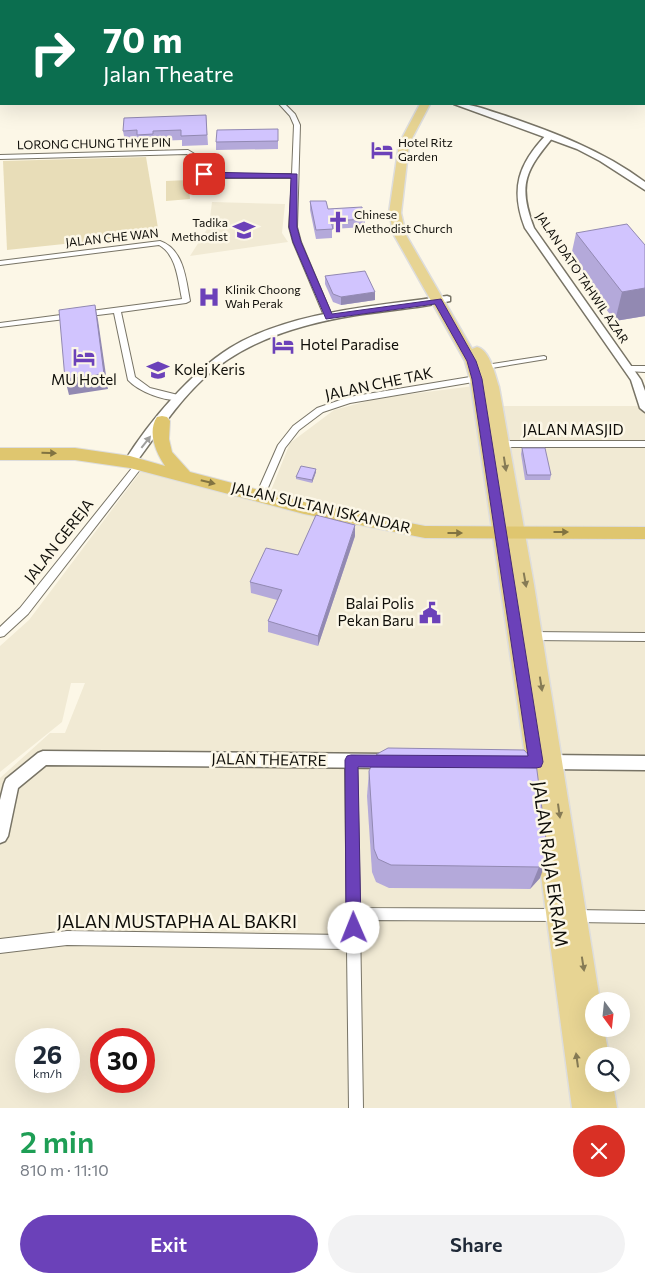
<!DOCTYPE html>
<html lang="en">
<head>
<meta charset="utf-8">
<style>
	:root { --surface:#fff; --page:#f2f2f3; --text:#1f2937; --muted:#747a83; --accent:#6b41b9 }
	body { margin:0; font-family:Commissioner,sans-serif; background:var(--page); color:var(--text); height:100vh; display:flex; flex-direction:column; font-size:19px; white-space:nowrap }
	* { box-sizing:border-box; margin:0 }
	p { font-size:16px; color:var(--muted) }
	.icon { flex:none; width:28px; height:28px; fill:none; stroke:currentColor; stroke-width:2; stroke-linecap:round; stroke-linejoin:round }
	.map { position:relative; height:1108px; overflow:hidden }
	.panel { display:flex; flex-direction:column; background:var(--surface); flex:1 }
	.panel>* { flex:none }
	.guide { position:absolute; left:0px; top:0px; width:645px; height:105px; box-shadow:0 5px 20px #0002; background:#0b6e4f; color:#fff; overflow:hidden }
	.needle { width:32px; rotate:165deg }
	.buttons { position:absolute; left:585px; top:992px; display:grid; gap:10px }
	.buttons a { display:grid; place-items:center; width:45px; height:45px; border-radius:50%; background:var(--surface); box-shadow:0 5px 20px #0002; font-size:25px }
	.speed { position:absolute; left:15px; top:1028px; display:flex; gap:10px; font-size:25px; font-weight:700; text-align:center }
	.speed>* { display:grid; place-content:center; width:65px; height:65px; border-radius:50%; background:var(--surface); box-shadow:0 5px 20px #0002; line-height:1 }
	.speed small { font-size:12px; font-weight:400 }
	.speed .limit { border:8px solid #d22; background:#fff; color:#111 }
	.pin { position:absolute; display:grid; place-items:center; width:42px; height:42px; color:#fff; margin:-21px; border-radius:10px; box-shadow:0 2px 8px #0006 }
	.me { position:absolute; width:55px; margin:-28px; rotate:359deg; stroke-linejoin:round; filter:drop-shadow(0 0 4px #0008) }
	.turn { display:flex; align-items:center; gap:18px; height:105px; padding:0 20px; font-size:22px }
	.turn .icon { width:65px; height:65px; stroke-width:2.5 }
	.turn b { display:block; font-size:35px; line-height:42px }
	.round { display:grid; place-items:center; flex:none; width:52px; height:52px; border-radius:26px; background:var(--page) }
	.headline { display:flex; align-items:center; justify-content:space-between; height:85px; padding:0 20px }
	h1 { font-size:30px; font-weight:600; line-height:38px; color:#1e9e55 }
	.action { display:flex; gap:10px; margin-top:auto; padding:10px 20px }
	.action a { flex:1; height:58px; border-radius:30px; background:var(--accent); color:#fff; font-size:20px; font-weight:600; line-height:58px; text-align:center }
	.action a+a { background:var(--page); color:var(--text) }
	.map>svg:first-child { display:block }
	.built { fill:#f1ead4; fill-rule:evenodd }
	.green { fill:#e8ddb8 }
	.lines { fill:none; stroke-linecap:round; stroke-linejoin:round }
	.pedestrian-casing { stroke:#787466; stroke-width:2 }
	.minor-casing { stroke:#787466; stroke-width:2 }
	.tertiary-casing { stroke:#787466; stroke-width:3 }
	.secondary-casing { stroke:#787466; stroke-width:3 }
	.primary-casing { stroke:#ddd; stroke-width:3 }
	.trunk-casing { stroke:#ddd; stroke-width:2 }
	.pedestrian { fill:#fff; fill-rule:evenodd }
	.minor { fill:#fff; fill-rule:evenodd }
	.tertiary { fill:#fff; fill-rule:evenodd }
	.secondary { fill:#fff; fill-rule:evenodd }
	.primary { fill:#e7d493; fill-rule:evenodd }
	.trunk { fill:#dfc66f; fill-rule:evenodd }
	.wall { fill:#b4a9da }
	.shaded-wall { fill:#9289b2 }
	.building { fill:#d1c4fe; stroke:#9289b2 }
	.oneway { fill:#9f9f9d }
	.oneway2 { fill:#817341 }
	.oneway3 { fill:#867b55 }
	.route { fill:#6b41b9; stroke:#462a78 }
	.labels { text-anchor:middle; stroke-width:5; stroke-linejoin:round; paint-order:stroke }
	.far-poi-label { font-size:12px; fill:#0f0e09; stroke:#fcf7e7; text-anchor:start }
	.far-street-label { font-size:12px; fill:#0f0e09; stroke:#fcf7e7 }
	.poi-label { font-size:15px; fill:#0f0e09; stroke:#fcf7e7; text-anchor:start }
	.street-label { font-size:15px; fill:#0f0e09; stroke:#fcf7e7 }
	.near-street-label { font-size:18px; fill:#0f0e09; stroke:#fcf7e7 }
</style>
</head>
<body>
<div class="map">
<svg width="645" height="1108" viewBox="0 0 645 1108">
	<rect width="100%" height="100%" fill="#fcf7e7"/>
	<g class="built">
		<polygon points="212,202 285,204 282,233 288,242 190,256 209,226"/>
		<path d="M482,385L487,406H645V1108H0V778L50,733H65L85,683H71L62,722L0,772V646L29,620L141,471L268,498L290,443L334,410L379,398ZM594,1001H621V1029H594ZM26,1039H69V1081H26ZM101,1039H144V1081H101ZM594,1056H621V1084H594Z"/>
	</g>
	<g class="green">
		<polygon points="146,157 159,234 7,250 3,161"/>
		<polygon points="188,180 190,199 166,201 166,181"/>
	</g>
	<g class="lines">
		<g class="pedestrian-casing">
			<polygon id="pedestrian" points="544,356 546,357 546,359 486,369 483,367 486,365"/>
		</g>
		<g class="minor-casing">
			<g id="minor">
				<polygon points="298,0 305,0 306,1 299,1"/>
				<polygon points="372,0 378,0 378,1 373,1"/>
				<rect x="644" y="60" width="1" height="4"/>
				<rect x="0" y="94" width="1" height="4"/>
				<polygon points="279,104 285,104 295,114 300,125 297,227 301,242 333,318 329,320 325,318 293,242 289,227 292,178 211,178 198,171 193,159 187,154 0,159 0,155 188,150 198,156 203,169 212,174 292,174 294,125 290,116"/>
				<path d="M160,241C184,249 186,280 190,301L186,303L121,312L135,377L150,388L182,396L183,398L182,400C166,402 139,392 128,380L114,313L0,327V323L182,299C178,281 177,255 159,245L0,265V261Z"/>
				<polygon points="629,366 645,366 645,372 626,371 625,369"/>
				<polygon points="482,375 486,378 485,380 350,403 323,412 299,430 285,448 264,497 261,498 256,495 278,445 293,426 317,408 349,397"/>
				<polygon points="502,441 645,441 645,447 502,447 497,444"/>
				<polygon points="139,462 142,463 144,465 142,467 28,614 4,636 0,637 0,627 20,608 136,463"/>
				<polygon points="530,632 645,633 645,641 530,640 526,639 525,636 526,633"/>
				<polygon points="351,756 355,757 357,761 360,908 559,909 564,910 566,915 564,920 559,921 360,920 363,1108 349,1108 347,949 67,945 0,953 0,939 67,931 347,935 345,761 347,757"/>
				<polygon points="574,910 645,911 645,923 574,922 569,921 567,916 569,911"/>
			</g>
		</g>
		<g class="tertiary-casing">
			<g id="tertiary">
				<path d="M547,134L554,136C526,170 517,184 534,228L641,380L645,391V412L640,408L631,380L525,228C510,189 518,164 547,134Z"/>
				<path d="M447,296L450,297V301C420,308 387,310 356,315C301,324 245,340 203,379C176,404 156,436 134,465L130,466L124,462C149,422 190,373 230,348C290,311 378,306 447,296Z"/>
				<polygon points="43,751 390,754 395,756 397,761 395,766 390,768 46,765 18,788 8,836 5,841 0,843 0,800 4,784 6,779 38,753"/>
				<polygon points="545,755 645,756 645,770 545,769 540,767 538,762 540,757"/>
			</g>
		</g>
		<g class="secondary-casing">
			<g id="secondary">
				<polygon points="228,0 238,0 239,1 229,1"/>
				<polygon points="242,0 252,0 253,1 243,1"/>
				<path d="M454,104C471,103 487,110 503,115C553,132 602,150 645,182V190L600,161L577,149Z"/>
			</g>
		</g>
		<g class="primary-casing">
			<g id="primary">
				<rect x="473" y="0" width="8" height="1"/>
				<path d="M420,104H430L409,144L401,213L406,235L472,349L477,347C490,350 495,375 499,387L534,585L600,1001H594V1029H604L609,1056H594V1066L590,1065L592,1078L594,1075V1084H613L617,1108H572L526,762L470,379L465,361L394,235L389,213L399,144Z"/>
			</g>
		</g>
		<g class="trunk-casing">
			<path id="trunk" d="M162,416L167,417L170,421L169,439L172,452L190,472L304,502L425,526L645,527V539L425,538L304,514L130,468L75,460H0V448H75L130,456L165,466C156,453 147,432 157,417Z"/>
		</g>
		<use href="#pedestrian" class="pedestrian"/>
		<use href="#minor" class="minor"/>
		<use href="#tertiary" class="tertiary"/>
		<use href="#secondary" class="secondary"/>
		<use href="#primary" class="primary"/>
		<use href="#trunk" class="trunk"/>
	</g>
	<g class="wall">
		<polygon points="206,115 208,145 182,146 182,140 154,141 154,144 138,145 137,140 125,141 123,131"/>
		<polygon points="278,129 278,149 216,150 216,142"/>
		<polygon points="310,201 328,209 365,219 365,227 332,229 332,238 316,239 310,210"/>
		<polygon points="576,233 645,245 645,316 615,321 570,261"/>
		<polygon points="325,276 375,300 341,305 333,302 325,284"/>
		<polygon points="522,448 551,475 550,480 525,480 521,454"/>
		<polygon points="316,472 312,483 296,479 296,477"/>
		<polygon points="355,536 318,646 268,632 268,621 277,600 251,593 250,582 298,555"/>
		<polygon points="536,763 540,878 530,889 389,888 376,882 372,872 367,796 369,771"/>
	</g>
	<g class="shaded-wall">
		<polygon points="645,288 645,316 615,321 622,292"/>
		<polygon points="375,292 375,300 341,305 341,297"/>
		<polygon points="95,305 98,320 108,389 69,395 65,379"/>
		<polygon points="316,469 316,472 312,483 312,480"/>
		<polygon points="355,525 355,536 318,646 318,636"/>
		<polygon points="548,855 540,878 530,889 539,867"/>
	</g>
	<g class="building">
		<polygon points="206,115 207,135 181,136 181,130 153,131 153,134 137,135 137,130 123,131 124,118"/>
		<polygon points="278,129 278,141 216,142 217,130"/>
		<polygon points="310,201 326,201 328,209 362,207 365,219 331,221 333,229 316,230"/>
		<polygon points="627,224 645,245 645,288 622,292 576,233"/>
		<polygon points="365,271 375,292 341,297 333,294 325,276"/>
		<polygon points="95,305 104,374 65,379 59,310"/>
		<polygon points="522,448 545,448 551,475 527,475"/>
		<polygon points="301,466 316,469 312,480 296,477"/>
		<polygon points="316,515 355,525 318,636 268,621 282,590 250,582 266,548 298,555"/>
		<polygon points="388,748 524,750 536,763 548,855 539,867 391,865 378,859 374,849 369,771 377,754"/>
	</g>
	<defs><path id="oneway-solid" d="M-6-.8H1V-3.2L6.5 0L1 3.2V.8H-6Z" transform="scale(1.25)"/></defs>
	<use class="oneway" href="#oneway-solid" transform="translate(146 442) rotate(-52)"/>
	<g class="oneway2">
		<use href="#oneway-solid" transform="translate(49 453) rotate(1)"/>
		<use href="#oneway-solid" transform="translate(208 482) rotate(14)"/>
		<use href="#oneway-solid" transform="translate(561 532)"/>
		<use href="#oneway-solid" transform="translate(455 533)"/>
	</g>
	<g class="oneway3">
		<use href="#oneway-solid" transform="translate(505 464) rotate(81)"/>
		<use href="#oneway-solid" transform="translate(525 580) rotate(80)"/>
		<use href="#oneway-solid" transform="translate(541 684) rotate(81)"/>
		<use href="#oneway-solid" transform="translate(559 811) rotate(82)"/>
		<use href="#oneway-solid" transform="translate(583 964) rotate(81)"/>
		<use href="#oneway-solid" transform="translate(577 1060) rotate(-98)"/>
	</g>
	<polygon class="route" points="201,172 297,174 297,227 301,242 332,314 441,299 476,361 482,379 543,762 541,767 536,768 358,767 361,928 359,933 354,935 348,933 346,928 345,760 347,756 351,755 528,756 472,379 467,361 435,304 326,319 293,242 289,227 291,178 211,178 201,176"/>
	<defs>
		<g id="hotel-bare" transform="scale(1.725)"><path d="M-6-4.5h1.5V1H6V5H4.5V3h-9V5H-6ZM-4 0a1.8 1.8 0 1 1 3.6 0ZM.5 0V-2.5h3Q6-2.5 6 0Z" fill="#6b41b9" stroke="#fcf7e7" stroke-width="2.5" paint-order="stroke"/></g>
		<g id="church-bare" transform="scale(1.725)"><path d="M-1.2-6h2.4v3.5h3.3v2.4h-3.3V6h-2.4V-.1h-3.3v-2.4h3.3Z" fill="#6b41b9" stroke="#fcf7e7" stroke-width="2.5" paint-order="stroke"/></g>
		<g id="school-bare" transform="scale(1.725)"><path d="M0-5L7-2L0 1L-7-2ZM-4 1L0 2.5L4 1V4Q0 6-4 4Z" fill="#6b41b9" stroke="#fcf7e7" stroke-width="2.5" paint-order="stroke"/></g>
		<g id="hospital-bare" transform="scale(1.725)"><path d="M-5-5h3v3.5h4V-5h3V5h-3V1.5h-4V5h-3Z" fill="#6b41b9" stroke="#fcf7e7" stroke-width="2.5" paint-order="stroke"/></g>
		<g id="university-bare" transform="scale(1.725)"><path d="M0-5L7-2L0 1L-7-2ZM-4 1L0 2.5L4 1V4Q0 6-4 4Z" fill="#6b41b9" stroke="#fcf7e7" stroke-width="2.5" paint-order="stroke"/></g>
		<g id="civic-bare" transform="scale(1.725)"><path d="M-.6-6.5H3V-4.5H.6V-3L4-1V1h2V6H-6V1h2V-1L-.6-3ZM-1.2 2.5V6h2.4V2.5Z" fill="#6b41b9" stroke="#fcf7e7" stroke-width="2.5" paint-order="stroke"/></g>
	</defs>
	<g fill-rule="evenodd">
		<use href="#hotel-bare" x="382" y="150"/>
		<use href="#church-bare" x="338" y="222"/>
		<use href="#school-bare" x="244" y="230"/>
		<use href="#hospital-bare" x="209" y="297"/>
		<use href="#hotel-bare" x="283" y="345"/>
		<use href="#hotel-bare" x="84" y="357"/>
		<use href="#university-bare" x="158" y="370"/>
		<use href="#civic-bare" x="430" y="613"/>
	</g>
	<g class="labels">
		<g class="far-poi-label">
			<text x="398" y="147">Hotel Ritz<tspan x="398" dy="14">Garden</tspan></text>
			<text x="354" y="219">Chinese<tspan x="354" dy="14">Methodist Church</tspan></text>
			<text x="228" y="227" text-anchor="end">Tadika<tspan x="228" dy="14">Methodist</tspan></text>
			<text x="225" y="294">Klinik Choong<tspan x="225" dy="14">Wah Perak</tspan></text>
		</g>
		<g class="far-street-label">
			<text transform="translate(94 144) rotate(-1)" y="4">LORONG CHUNG THYE PIN</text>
			<text transform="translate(112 238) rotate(-6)" y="4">JALAN CHE WAN</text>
			<text transform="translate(582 278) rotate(56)" y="4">JALAN DATO TAHWIL AZAR</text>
		</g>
		<g class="poi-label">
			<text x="300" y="350">Hotel Paradise</text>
			<text x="174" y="375">Kolej Keris</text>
			<text x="84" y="385" text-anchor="middle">MU Hotel</text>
			<text x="414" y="609" text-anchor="end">Balai Polis<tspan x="414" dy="17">Pekan Baru</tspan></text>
		</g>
		<g class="street-label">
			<text transform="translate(379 384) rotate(-12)" y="5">JALAN CHE TAK</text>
			<text x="573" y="435">JALAN MASJID</text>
			<text transform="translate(321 508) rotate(13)" y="5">JALAN SULTAN ISKANDAR</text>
			<text transform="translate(59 541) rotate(-52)" y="5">JALAN GEREJA</text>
			<text transform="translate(269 760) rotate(1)" y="5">JALAN THEATRE</text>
		</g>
		<g class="near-street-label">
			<text transform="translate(550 864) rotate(82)" y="6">JALAN RAJA EKRAM</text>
			<text x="177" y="928">JALAN MUSTAPHA AL BAKRI</text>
		</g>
	</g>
</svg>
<div class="buttons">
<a><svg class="needle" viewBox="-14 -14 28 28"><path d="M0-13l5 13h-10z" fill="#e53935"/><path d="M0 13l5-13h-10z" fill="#747a83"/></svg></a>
<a><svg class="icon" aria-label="search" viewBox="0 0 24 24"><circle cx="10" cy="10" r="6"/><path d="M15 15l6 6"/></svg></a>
</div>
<div class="speed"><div>26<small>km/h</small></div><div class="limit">30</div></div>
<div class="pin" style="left:204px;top:174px;background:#d93025"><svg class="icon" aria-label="arrive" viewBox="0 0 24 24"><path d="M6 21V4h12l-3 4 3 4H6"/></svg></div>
<svg class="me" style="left:354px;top:928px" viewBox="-20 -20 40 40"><circle r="19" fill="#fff"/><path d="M0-13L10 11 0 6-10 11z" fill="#6b41b9"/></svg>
<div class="guide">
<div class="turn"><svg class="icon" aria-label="right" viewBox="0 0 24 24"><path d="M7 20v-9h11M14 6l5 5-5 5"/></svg><div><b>70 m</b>Jalan Theatre</div></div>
</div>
</div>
<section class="panel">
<div class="headline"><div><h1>2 min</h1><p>810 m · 11:10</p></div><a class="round" style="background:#d93025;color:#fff"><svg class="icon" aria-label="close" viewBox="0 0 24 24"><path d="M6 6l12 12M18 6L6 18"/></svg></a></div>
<div class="action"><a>Exit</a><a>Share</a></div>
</section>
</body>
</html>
